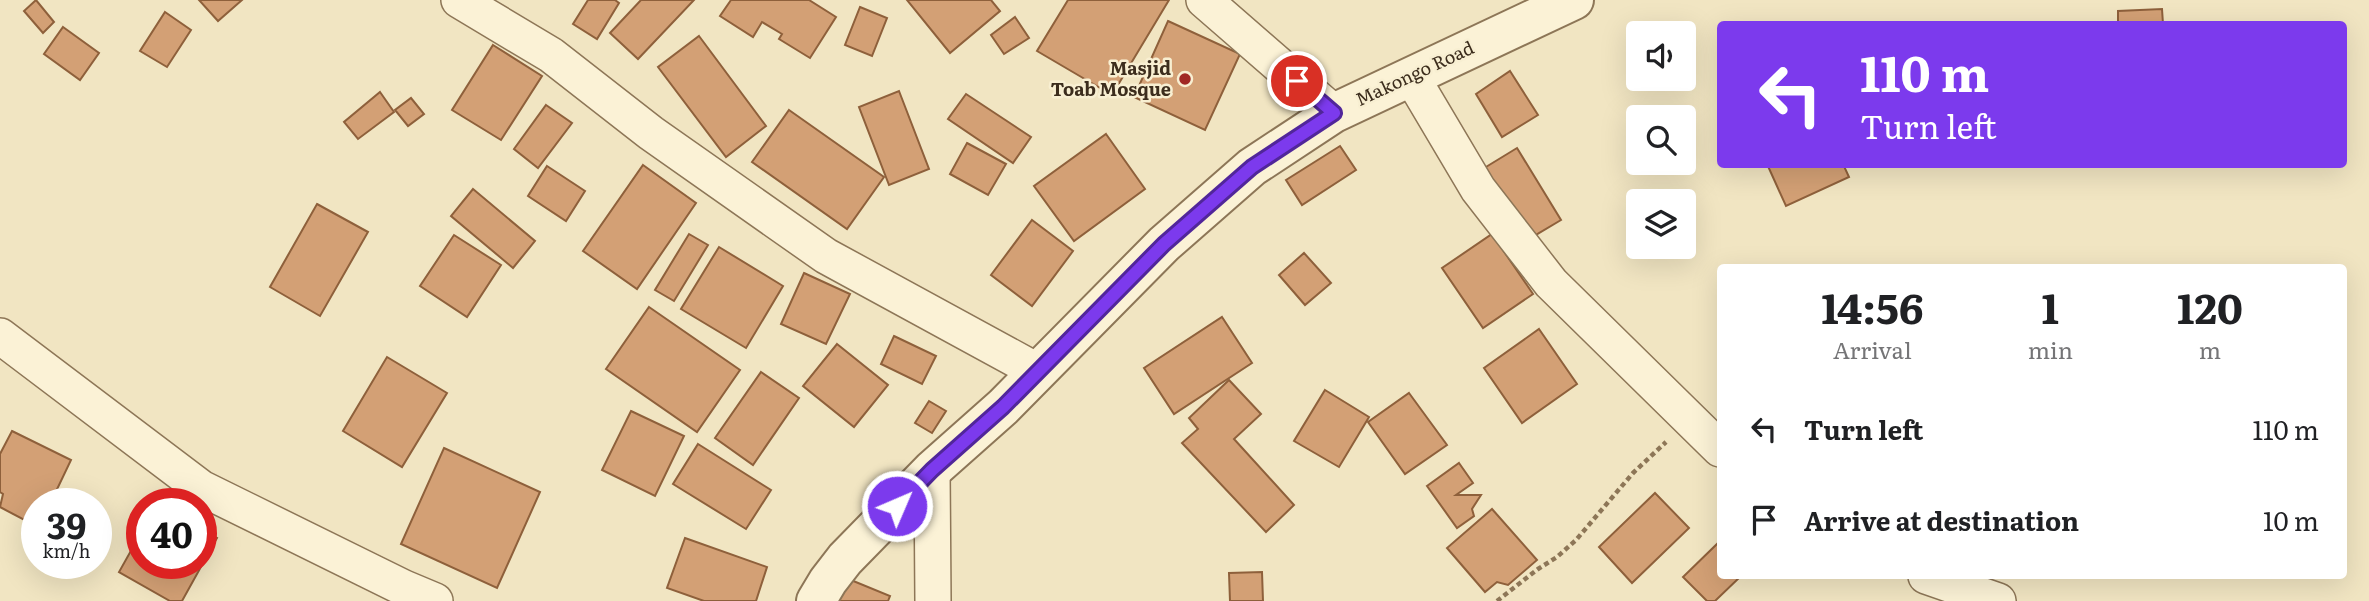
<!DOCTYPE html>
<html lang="en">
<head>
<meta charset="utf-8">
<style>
	:root { --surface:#fff; --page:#f6f6f6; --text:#202124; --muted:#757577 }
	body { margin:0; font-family:Literata,serif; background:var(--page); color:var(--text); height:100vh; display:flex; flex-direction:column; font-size:26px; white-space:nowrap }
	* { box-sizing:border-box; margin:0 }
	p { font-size:23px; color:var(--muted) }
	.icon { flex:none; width:38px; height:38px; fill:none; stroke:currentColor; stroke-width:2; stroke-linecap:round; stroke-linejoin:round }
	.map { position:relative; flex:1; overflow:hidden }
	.drawer { position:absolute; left:1717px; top:264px; width:630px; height:315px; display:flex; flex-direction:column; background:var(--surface); border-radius:7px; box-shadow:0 7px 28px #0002 }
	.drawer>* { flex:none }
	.hud { position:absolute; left:1717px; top:21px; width:630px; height:147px; border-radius:7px; box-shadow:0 7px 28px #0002; background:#7c3aed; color:#fff; overflow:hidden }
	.fabs { position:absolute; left:1626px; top:21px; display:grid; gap:14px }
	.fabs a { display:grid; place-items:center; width:70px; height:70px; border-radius:7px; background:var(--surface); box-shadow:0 7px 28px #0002; font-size:35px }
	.speed { position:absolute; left:21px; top:488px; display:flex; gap:14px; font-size:35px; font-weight:700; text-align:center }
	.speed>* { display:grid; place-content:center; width:91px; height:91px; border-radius:50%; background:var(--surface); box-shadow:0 7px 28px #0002; line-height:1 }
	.speed small { font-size:18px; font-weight:400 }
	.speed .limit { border:10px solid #d22; background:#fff; color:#111 }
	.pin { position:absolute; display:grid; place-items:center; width:60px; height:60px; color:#fff; margin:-30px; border:4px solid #fff; border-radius:50%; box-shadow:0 2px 7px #0007 }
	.me { position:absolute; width:77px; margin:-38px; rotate:45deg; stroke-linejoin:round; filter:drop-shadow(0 0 5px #0008) }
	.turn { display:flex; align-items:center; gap:24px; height:147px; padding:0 28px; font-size:32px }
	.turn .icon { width:91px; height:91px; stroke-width:2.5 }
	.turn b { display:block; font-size:49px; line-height:60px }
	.eta { display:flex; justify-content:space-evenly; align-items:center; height:119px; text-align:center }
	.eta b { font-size:42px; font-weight:700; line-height:49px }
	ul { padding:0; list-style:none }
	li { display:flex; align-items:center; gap:21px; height:91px; padding:0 28px }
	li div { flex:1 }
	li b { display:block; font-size:26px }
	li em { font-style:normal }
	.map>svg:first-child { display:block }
	.building { fill:#d3a075; stroke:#8e603b; stroke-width:2 }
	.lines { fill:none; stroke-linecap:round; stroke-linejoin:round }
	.minor-casing { stroke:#8d7657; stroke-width:38 }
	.tertiary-casing { stroke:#8d7657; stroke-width:42 }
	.path { stroke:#8d7657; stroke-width:4.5; stroke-dasharray:5 3.5; stroke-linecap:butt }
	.minor { stroke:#fbf2d6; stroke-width:35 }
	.tertiary { stroke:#fbf2d6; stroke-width:38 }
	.route-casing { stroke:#51269a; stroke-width:18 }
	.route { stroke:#7c3aed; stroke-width:12 }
	.poi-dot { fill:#a12823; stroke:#f8efd2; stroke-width:2.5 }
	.labels { text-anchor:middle; stroke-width:5; stroke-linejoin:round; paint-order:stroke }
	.poi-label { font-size:18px; font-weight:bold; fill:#3c2d1d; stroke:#f8efd2; text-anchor:end }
	.street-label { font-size:18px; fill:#3c2d1d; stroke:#f8efd2 }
</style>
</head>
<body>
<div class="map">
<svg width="2369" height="601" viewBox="0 0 2369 601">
	<rect width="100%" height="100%" fill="#f1e5c2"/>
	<g class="building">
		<polygon points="36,0 54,22 43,33 24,11"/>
		<polygon points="199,0 242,0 218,21"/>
		<polygon points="588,0 615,0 619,3 597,39 573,24"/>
		<polygon points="641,0 694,0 638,59 610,33"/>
		<polygon points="731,0 809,0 836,17 810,58 779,39 782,34 762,22 753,37 720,16"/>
		<polygon points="907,0 991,0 1000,11 950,53"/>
		<polygon points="1068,0 1169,0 1112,95 1037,51"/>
		<polygon points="860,7 887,18 872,56 845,45"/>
		<polygon points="2162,9 2163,24 2118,24 2118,11"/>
		<polygon points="165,12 191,30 167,67 140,51"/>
		<polygon points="1015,17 1029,38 1004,54 991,35"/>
		<polygon points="1168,21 1240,54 1205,130 1134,97"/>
		<polygon points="63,27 99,53 80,80 44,54"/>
		<polygon points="699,36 766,126 726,157 658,67"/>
		<polygon points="493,45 542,76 501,140 452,110"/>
		<polygon points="1510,71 1538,115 1502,137 1476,94"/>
		<polygon points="899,91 929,169 889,185 859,107"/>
		<polygon points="380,92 394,112 358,139 344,122"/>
		<polygon points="966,94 1031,137 1013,163 948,119"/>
		<polygon points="411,98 424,114 408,126 395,110"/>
		<polygon points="546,105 572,123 538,168 514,149"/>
		<polygon points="789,110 884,177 847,229 752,162"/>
		<polygon points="1106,134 1145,189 1074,241 1034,186"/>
		<polygon points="967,143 1006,164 988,195 950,174"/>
		<polygon points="1340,146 1356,170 1302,205 1286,180"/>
		<polygon points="1517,148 1561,220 1524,242 1481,170"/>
		<polygon points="1767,164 1843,164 1849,177 1786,206"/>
		<polygon points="643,165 696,203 637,289 583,251"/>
		<polygon points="547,166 585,191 566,221 528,196"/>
		<polygon points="473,189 535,241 513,268 451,216"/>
		<polygon points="317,204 368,232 320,316 270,287"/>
		<polygon points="1032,220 1073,251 1032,306 991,275"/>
		<polygon points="689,234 708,245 674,301 655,290"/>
		<polygon points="1492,234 1533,294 1483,328 1442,268"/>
		<polygon points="454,235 501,265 467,317 420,286"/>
		<polygon points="719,247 783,286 746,348 681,309"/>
		<polygon points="1304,253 1331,283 1305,305 1279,275"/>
		<polygon points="804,273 850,294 826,344 781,324"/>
		<polygon points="649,307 740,370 697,432 606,369"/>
		<polygon points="1222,317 1252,363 1174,414 1144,368"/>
		<polygon points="1539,329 1577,384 1522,423 1484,368"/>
		<polygon points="894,336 936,356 922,384 881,364"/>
		<polygon points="837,344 888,385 854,427 803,386"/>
		<polygon points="387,357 447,393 402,467 343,431"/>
		<polygon points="761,372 799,398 753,465 715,438"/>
		<polygon points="1229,380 1261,414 1234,439 1294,505 1266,532 1182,443 1198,429 1189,418"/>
		<polygon points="1325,390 1369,417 1339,467 1294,441"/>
		<polygon points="1409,393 1447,445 1405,474 1368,422"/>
		<polygon points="929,401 946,411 932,433 915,423"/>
		<polygon points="631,411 684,436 655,496 602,470"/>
		<polygon points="12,431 71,460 50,504 37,504 37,514 32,524 0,507 3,494 0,492 0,454"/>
		<polygon points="698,444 771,490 746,529 673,484"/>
		<polygon points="444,448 540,492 497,588 401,544"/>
		<polygon points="1459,463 1473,483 1456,495 1481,495 1472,509 1474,516 1457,528 1427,486"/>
		<polygon points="1655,493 1689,528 1632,583 1599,547"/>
		<polygon points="1492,509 1537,560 1508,585 1497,582 1485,592 1447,548"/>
		<polygon points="201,530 217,538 182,601 170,601 119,572 142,531 142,564 201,564"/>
		<polygon points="685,538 767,567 756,601 704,601 667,588"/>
		<polygon points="1718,543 1720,545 1720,576 1741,576 1715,601 1707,601 1683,577"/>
		<polygon points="1262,572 1263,601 1230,601 1229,573"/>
		<polygon points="846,578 890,596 888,601 837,601"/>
	</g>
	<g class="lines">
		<g class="minor-casing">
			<g id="minor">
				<polyline points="459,0 551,55 651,133 826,256 1037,371"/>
				<polyline points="1204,0 1334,113"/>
				<polyline points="1411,76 1478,189 1551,283 1720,449"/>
				<polyline points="0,336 201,488 404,588 435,601"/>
				<polyline points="932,470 933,601"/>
				<polyline points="1926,576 1998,601"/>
			</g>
		</g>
		<g class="tertiary-casing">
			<polyline id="tertiary" points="816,601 828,581 845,559 932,470 1003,407 1164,244 1252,167 1334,113 1574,0"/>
		</g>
		<polyline class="path" points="1497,601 1538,569 1557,557 1576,540 1633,473 1666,442"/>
		<use href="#minor" class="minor"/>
		<use href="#tertiary" class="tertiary"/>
	</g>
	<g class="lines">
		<g class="route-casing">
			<polyline id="route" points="897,506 932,470 1003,407 1164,244 1252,167 1334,113 1297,81"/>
		</g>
		<use href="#route" class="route"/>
	</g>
	<circle class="poi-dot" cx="1185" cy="79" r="7"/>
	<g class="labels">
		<g class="poi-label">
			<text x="1171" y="75">Masjid<tspan x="1171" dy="21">Toab Mosque</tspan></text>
		</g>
		<g class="street-label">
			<text transform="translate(1415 74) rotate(-25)" y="6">Makongo Road</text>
		</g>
	</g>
</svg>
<div class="fabs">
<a><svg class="icon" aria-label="sound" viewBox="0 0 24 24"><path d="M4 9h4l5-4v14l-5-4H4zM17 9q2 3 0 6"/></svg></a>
<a><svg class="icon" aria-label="search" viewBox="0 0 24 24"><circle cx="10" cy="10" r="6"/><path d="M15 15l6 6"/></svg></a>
<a><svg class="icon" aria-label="layers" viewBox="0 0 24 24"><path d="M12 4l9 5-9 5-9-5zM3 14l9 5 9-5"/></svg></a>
</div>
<div class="speed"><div>39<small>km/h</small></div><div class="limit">40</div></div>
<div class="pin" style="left:1297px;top:81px;background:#d93025"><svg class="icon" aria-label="arrive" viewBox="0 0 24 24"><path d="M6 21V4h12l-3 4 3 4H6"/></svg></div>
<svg class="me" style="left:897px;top:506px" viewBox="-20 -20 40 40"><circle r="17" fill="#7c3aed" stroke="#fff" stroke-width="3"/><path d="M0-11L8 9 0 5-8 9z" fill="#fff"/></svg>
<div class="hud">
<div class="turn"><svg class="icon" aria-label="left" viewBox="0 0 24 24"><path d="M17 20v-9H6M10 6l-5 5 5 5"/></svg><div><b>110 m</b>Turn left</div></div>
</div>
<section class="drawer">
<div class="eta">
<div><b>14:56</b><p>Arrival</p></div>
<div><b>1</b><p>min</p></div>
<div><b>120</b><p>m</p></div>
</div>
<ul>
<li><svg class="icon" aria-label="left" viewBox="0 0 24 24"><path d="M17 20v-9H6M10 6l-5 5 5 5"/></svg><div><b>Turn left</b></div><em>110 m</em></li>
<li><svg class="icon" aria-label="arrive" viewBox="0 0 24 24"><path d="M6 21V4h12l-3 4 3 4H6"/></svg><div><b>Arrive at destination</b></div><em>10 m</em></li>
</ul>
</section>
</div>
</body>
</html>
